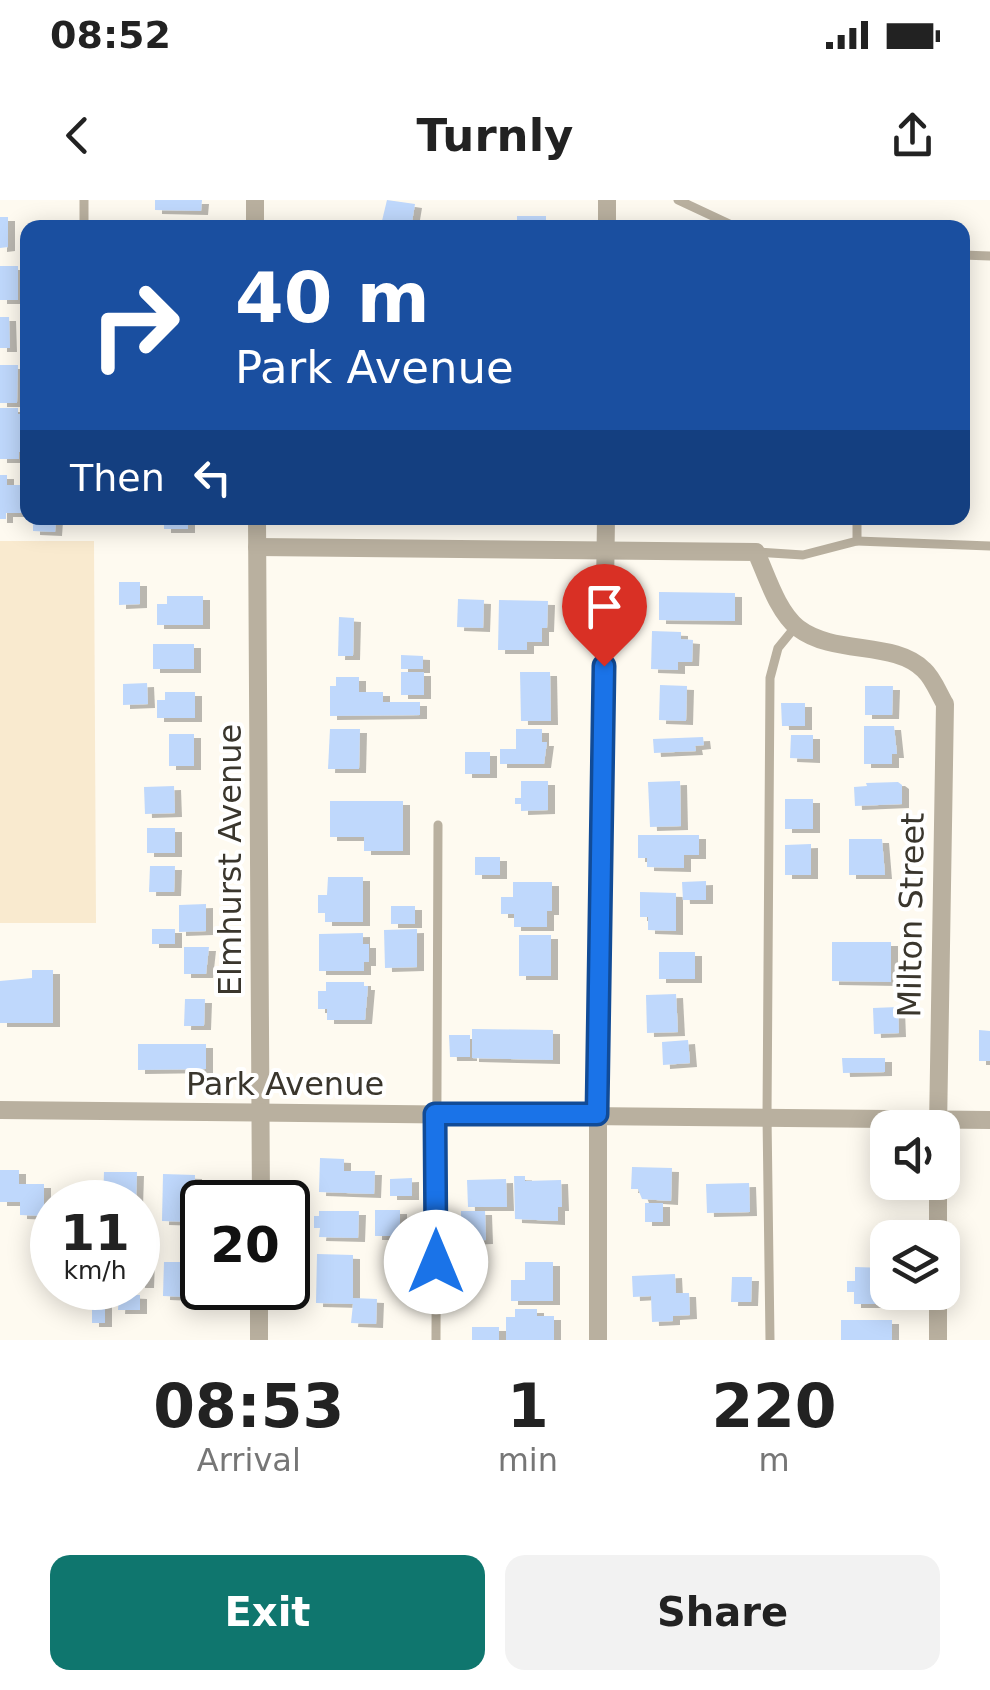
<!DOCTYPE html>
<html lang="en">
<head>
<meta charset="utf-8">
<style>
	:root { --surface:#fff; --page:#f2f2f2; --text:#222; --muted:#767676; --accent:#0f766e }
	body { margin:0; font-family:"DejaVu Sans",sans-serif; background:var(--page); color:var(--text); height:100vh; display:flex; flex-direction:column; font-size:38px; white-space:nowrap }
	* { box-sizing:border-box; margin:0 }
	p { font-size:32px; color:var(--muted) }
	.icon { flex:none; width:55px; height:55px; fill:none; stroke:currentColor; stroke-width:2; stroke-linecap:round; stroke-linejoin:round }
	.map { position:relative; height:1140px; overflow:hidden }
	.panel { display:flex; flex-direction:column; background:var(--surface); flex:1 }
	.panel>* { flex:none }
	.hud { position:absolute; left:20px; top:20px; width:950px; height:305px; border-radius:20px; box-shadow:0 5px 25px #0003; background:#1a4fa0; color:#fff; overflow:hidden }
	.controls { position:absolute; left:870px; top:910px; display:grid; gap:20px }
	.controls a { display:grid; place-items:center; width:90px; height:90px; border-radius:20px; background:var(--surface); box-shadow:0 5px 25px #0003; font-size:50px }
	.speed { position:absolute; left:30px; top:980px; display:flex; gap:20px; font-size:50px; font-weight:700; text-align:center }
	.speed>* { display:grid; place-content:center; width:130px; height:130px; border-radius:50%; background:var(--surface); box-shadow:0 5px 25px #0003; line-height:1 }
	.speed small { font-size:25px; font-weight:400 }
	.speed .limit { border:5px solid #111; border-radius:15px; background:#fff; color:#111 }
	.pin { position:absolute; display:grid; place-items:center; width:85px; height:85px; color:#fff; margin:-102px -42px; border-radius:50% 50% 50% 0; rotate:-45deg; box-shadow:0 0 10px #0007 }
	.pin .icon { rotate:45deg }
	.me { position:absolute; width:110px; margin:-55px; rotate:0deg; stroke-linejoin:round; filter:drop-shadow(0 0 8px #0008) }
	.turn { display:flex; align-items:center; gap:35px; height:210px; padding:0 50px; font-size:45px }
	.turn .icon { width:130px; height:130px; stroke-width:2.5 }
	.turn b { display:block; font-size:70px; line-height:85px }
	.then { display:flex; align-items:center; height:95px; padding:0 50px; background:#0003; gap:20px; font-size:38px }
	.eta { display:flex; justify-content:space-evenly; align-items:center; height:170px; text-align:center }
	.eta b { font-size:60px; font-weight:700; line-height:70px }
	.cta { display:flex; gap:20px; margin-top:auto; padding:20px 50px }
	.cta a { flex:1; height:115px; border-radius:20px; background:var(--accent); color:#fff; font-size:40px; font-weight:700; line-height:115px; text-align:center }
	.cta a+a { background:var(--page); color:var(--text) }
	.status { display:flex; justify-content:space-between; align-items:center; height:70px; padding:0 50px; background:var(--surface); direction:ltr }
	.status svg { height:28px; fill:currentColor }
	header { display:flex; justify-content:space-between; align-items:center; height:130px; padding:0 50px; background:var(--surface); font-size:45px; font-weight:700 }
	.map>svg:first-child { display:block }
	.green { fill:#f9eacf }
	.building { fill:#bfd8fc; filter:url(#shadow) }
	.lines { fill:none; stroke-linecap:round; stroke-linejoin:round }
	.lane { stroke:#b9b09f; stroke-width:9 }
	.street { stroke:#b9b09f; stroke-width:18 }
	.route-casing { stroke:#114b97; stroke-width:25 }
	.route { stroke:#1a73e8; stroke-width:18 }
	.labels { text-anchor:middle; stroke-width:8; stroke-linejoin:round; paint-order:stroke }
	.street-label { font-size:32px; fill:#3a362d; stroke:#fff }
</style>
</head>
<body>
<div class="status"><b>08:52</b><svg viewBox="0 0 49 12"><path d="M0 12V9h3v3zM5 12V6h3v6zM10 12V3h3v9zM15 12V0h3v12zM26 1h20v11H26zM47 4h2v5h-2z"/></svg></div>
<header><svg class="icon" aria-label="back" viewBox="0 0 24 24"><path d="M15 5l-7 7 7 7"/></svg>Turnly<svg class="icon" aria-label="share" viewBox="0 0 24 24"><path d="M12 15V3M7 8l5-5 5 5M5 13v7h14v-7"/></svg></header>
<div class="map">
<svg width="990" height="1140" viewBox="0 0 990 1140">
	<defs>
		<filter id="shadow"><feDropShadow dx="7" dy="4" stdDeviation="0" flood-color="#0004"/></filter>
	</defs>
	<rect width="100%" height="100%" fill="#fefaf0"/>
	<polygon class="green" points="0,341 94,341 96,723 0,723"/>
	<g class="building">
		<polygon points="155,0 202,0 201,11 155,10"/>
		<polygon points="387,0 415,4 411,28 381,25"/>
		<rect x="517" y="16" width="29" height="12"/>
		<polygon points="0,17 8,17 8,47 0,48"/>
		<rect x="0" y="66" width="18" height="34"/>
		<polygon points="0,117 9,117 10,148 0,148"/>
		<polygon points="0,165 18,165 17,203 0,203"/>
		<polygon points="0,208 18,208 18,214 24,214 24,252 19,252 19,259 0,259"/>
		<polygon points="0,275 7,275 7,285 28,285 28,313 6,313 6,319 0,319"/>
		<polygon points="33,318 56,318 55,332 33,331"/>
		<rect x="164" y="318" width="24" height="11"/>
		<polygon points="119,382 140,382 140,404 119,405"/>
		<polygon points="659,392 735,393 735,421 659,420"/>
		<polygon points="167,396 203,396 203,425 157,425 157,404 167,404"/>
		<polygon points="458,399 484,400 483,428 457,427"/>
		<polygon points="499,400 548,401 547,428 542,428 542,442 527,442 527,450 498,450"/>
		<polygon points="339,417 354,418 353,456 338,456"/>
		<polygon points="652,431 681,432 681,439 693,440 692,462 678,462 678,470 651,469"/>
		<rect x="153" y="444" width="41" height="25"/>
		<polygon points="401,455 423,456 423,469 401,469"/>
		<rect x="401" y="472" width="23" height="23"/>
		<polygon points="520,472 550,472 551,521 521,521"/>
		<polygon points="336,477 359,477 359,492 383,492 383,502 420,502 420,515 330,516 330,486 336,486"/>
		<polygon points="147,483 148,504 123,505 123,484"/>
		<polygon points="660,485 687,486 686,521 659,520"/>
		<polygon points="865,486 893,486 892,515 865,515"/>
		<polygon points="165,492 195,492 195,518 157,518 157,500 165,500"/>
		<polygon points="781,503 805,503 805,526 782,526"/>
		<polygon points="864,526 894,526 897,554 892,554 892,564 864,564"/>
		<polygon points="330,529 360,529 359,569 328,569"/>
		<polygon points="516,529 542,529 542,542 547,542 544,564 500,564 500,549 516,549"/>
		<rect x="169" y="534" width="25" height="32"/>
		<polygon points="791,535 813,535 813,559 790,558"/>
		<polygon points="703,537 704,545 695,546 696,551 654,553 653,539"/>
		<rect x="465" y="552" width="25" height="22"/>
		<polygon points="521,581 548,581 548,610 521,611 521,604 515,604 515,598 521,598"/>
		<polygon points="680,581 681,626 650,627 648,582"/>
		<polygon points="898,582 902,585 902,604 855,606 854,587 867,586 866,583"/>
		<polygon points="174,586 175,613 145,614 144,587"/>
		<rect x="785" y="599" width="28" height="30"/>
		<polygon points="330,601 403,601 403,651 364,651 364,637 330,637"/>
		<rect x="147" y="628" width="28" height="25"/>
		<polygon points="638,635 699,635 699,655 684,655 684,668 647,667 647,658 638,658"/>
		<polygon points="849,639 882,639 885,675 849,675"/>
		<polygon points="811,644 811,675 785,675 785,645"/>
		<rect x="475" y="657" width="25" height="18"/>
		<polygon points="150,666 175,666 174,692 149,692"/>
		<polygon points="328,677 363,677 363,722 325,722 325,713 318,713 318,695 327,695"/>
		<polygon points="706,681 706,700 683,700 682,682"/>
		<polygon points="513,682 552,682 552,711 547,711 547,727 514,727 514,714 501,714 501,697 513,697"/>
		<polygon points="640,692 676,693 676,731 648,730 648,717 640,717"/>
		<polygon points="206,704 206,731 179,732 179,705"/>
		<rect x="391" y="706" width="24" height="18"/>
		<rect x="152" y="729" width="23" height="15"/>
		<polygon points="417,729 417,767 385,768 384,730"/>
		<polygon points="363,733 363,744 369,744 369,762 364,762 364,771 319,771 319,734"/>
		<rect x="519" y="735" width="32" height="41"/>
		<polygon points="832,742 891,742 891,782 832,781"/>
		<polygon points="184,747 209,747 206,774 184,774"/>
		<rect x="659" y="752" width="36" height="27"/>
		<polygon points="32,770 53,770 53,823 0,823 0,781 32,778"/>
		<polygon points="326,782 364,782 364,786 368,786 365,820 327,820 327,809 318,809 318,791 326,791"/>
		<polygon points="676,794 678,832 647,833 646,795"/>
		<polygon points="185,799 205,799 204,826 184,826"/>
		<polygon points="898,807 899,833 874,834 873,808"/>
		<polygon points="472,829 553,830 553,860 472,858"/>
		<polygon points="979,830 990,831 990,861 979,861"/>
		<polygon points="449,835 470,835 470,857 450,857"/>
		<polygon points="688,840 690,863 663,865 662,842"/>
		<polygon points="138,844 206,844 206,869 138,870"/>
		<polygon points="842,858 885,858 885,872 843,873"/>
		<polygon points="320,958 344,959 344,971 375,971 374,994 319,992"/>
		<polygon points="632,967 672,968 671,1001 642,999 638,989 631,989"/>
		<polygon points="0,970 19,970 19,984 44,984 44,1016 20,1015 20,1002 0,1002"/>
		<polygon points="104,972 137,972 136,1002 103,1002"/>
		<polygon points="163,974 195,975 194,1022 162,1021"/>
		<polygon points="514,976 525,976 525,981 561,980 562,1007 558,1007 558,1021 515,1019"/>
		<polygon points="412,978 412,996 390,996 390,979"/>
		<polygon points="506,979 507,1007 468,1007 467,980"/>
		<polygon points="749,983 750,1012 707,1013 706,984"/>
		<rect x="645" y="1003" width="18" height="19"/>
		<rect x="375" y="1010" width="25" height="26"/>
		<polygon points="319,1011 359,1011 358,1038 319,1037 320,1028 314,1028 314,1016 319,1016"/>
		<polygon points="461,1011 485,1011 486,1040 461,1041"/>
		<polygon points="317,1054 353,1055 353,1098 377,1099 376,1124 351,1123 353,1104 316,1103"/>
		<polygon points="138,1057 148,1057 147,1084 138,1084"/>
		<polygon points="164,1062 187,1062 187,1097 163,1096"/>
		<polygon points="525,1062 553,1062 553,1101 511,1101 511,1080 525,1080"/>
		<polygon points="855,1067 887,1068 887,1104 854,1104 854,1092 847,1092 847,1081 855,1081"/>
		<polygon points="675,1074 676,1093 689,1093 690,1115 673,1116 673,1121 652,1122 651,1096 633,1097 632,1076"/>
		<polygon points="732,1077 752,1077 751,1102 731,1102"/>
		<polygon points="119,1094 140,1095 140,1110 118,1110"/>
		<rect x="92" y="1099" width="13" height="24"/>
		<polygon points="515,1109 537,1109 537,1116 554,1116 554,1140 506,1140 506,1117 515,1117"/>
		<rect x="841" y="1120" width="51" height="20"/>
		<rect x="472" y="1127" width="27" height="13"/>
	</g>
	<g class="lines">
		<g class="lane">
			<polyline points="678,0 738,28"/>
			<polyline points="84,28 84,0"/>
			<polyline points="962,55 990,56"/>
			<polyline points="857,341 990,346"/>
			<polyline points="756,352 803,355 857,341 857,318"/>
			<polyline points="436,1140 438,625"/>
			<polyline points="770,1140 767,916 770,478 778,448 796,426"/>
		</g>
		<g class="street">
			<polyline points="255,0 255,28"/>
			<polyline points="607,28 607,0"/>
			<polyline points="257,318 261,1002"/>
			<path d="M257,347L756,352C767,376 777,411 798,428C835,456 894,440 924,470C933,478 939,494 945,504L938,928"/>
			<polyline points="0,910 990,920"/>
			<polyline points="938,1038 938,982"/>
			<polyline points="259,1140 259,1088"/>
			<polyline points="598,1140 598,885 606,318"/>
			<polyline points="938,1140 938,1092"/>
		</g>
	</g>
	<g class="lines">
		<g class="route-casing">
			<polyline id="route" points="436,1062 435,914 597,914 604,466"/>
		</g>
		<use href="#route" class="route"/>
	</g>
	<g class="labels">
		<g class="street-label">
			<text transform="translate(230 660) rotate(-90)" y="11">Elmhurst Avenue</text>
			<text transform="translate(911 715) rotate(-89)" y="11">Milton Street</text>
			<text x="285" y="895">Park Avenue</text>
		</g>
	</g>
</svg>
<div class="controls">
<a><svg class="icon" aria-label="sound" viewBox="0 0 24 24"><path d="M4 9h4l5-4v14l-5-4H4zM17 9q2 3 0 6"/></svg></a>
<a><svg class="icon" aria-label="layers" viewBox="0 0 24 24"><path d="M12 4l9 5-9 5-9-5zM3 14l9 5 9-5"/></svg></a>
</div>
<div class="speed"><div>11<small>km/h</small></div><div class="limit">20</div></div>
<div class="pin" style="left:604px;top:466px;background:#d93025"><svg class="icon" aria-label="arrive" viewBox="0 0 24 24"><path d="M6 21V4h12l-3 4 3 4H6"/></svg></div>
<svg class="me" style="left:436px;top:1062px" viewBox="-20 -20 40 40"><circle r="19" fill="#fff"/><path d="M0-13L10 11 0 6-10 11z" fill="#1a73e8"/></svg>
<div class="hud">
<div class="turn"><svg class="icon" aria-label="right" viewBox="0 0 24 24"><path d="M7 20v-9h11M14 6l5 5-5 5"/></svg><div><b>40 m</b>Park Avenue</div></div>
<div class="then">Then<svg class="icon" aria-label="left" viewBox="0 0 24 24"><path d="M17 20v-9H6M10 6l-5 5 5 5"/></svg></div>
</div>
</div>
<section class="panel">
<div class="eta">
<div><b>08:53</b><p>Arrival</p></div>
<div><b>1</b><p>min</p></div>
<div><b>220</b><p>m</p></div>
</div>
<div class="cta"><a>Exit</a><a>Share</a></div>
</section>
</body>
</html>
